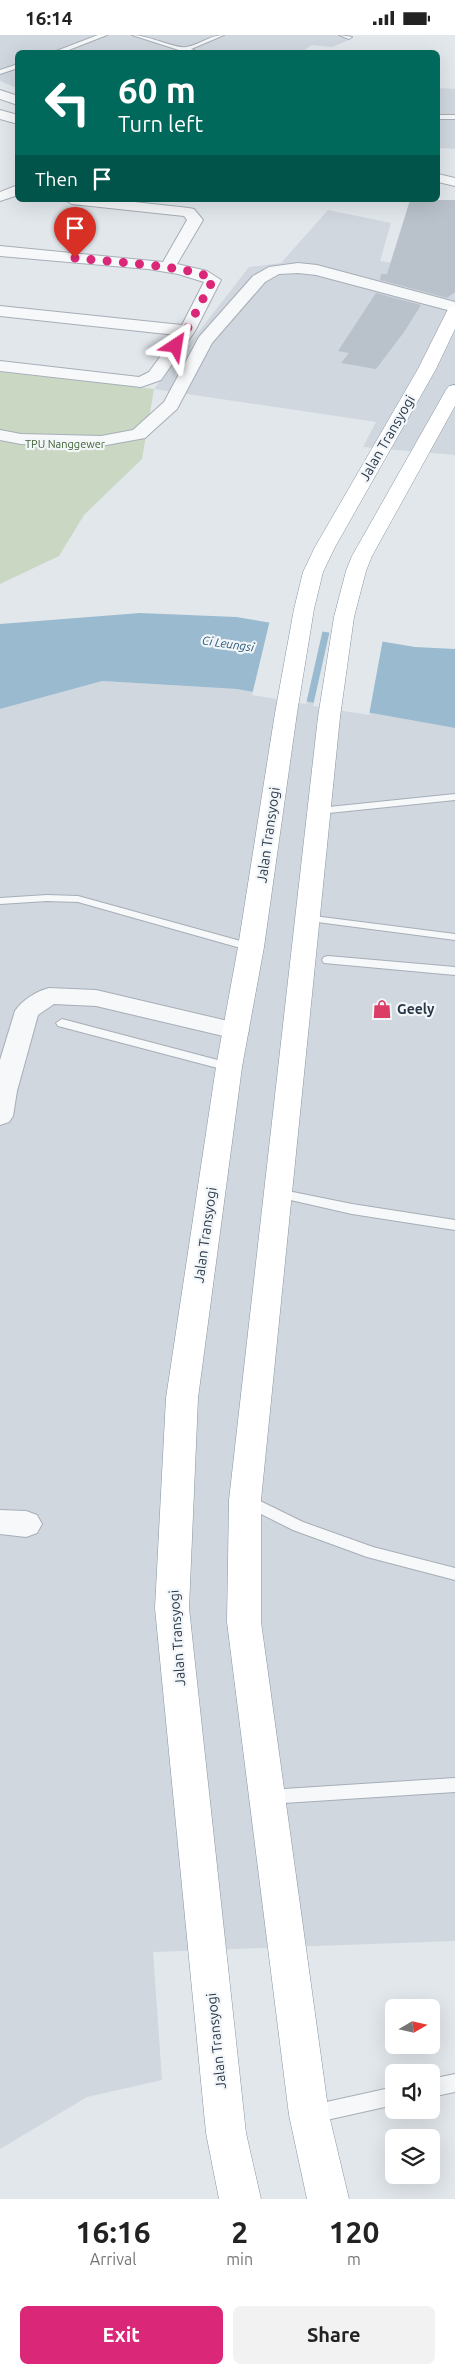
<!DOCTYPE html>
<html lang="en">
<head>
<meta charset="utf-8">
<style>
	:root { --surface:#fff; --page:#f2f2f2; --text:#222; --muted:#767676; --accent:#db2777 }
	body { margin:0; font-family:Ubuntu,sans-serif; background:var(--page); color:var(--text); height:100vh; display:flex; flex-direction:column; font-size:19px; white-space:nowrap }
	* { box-sizing:border-box; margin:0 }
	p { font-size:16px; color:var(--muted) }
	.icon { flex:none; width:28px; height:28px; fill:none; stroke:currentColor; stroke-width:2; stroke-linecap:round; stroke-linejoin:round }
	.map { position:relative; height:2164px; overflow:hidden }
	.drawer { display:flex; flex-direction:column; background:var(--surface); flex:1 }
	.drawer>* { flex:none }
	.top-card { position:absolute; left:15px; top:15px; width:425px; height:152px; border-radius:8px; box-shadow:0 5px 20px #0002; background:#00695c; color:#fff; overflow:hidden }
	.needle { width:32px; rotate:81deg }
	.buttons { position:absolute; left:385px; top:1964px; display:grid; gap:10px }
	.buttons a { display:grid; place-items:center; width:55px; height:55px; border-radius:8px; background:var(--surface); box-shadow:0 5px 20px #0002; font-size:25px }
	.pin { position:absolute; display:grid; place-items:center; width:42px; height:42px; color:#fff; margin:-51px -21px; border-radius:50% 50% 50% 0; rotate:-45deg; box-shadow:0 0 5px #0007 }
	.pin .icon { rotate:45deg }
	.me { position:absolute; width:55px; margin:-28px; rotate:33deg; stroke-linejoin:round; filter:drop-shadow(0 0 4px #0008) }
	.turn { display:flex; align-items:center; gap:18px; height:105px; padding:0 20px; font-size:22px }
	.turn .icon { width:65px; height:65px; stroke-width:2.5 }
	.turn b { display:block; font-size:35px; line-height:42px }
	.then { display:flex; align-items:center; height:48px; padding:0 20px; background:#0003; gap:10px; font-size:19px }
	.eta { display:flex; justify-content:space-evenly; align-items:center; height:85px; text-align:center }
	.eta b { font-size:30px; font-weight:600; line-height:35px }
	.button { display:flex; gap:10px; margin-top:auto; padding:10px 20px }
	.button a { flex:1; height:58px; border-radius:8px; background:var(--accent); color:#fff; font-size:20px; font-weight:600; line-height:58px; text-align:center }
	.button a+a { background:var(--page); color:var(--text) }
	.status { display:flex; justify-content:space-between; align-items:center; height:35px; padding:0 25px; background:var(--surface); direction:ltr }
	.status svg { height:14px; fill:currentColor }
	.map>svg:first-child { display:block }
	.built { fill:#d0d7de }
	.green { fill:#cad7c3 }
	.water { fill:#9abacf }
	.pier { fill:#e2e7ec }
	.building { fill:#b9c1ca }
	.lines { fill:none; stroke-linecap:round; stroke-linejoin:round }
	.service-casing { stroke:#a6aeb7; stroke-width:2 }
	.minor-casing { stroke:#a6aeb7; stroke-width:2 }
	.trunk-casing { stroke:#8896a4; stroke-width:1 }
	.service { fill:#f6f8fa; fill-rule:evenodd }
	.minor { fill:#f6f8fa; fill-rule:evenodd }
	.trunk { fill:#fff; fill-rule:evenodd }
	.route { stroke:#db2777; stroke-width:9; stroke-dasharray:0 16.2 }
	.labels { text-anchor:middle; stroke-width:4.5; stroke-linejoin:round; paint-order:stroke }
	.far-park-label { font-size:11px; fill:#426334; stroke:#f2f6f9 }
	.far-water-label { font-size:12px; font-style:italic; fill:#2e5b7e; stroke:#f2f6f9 }
	.street-label { font-size:14px; fill:#283646; stroke:#f2f6f9 }
	.poi-label { font-size:14px; font-weight:bold; fill:#283646; stroke:#f2f6f9; text-anchor:start }
</style>
</head>
<body>
<div class="status"><b>16:14</b><svg viewBox="0 0 49 12"><path d="M0 12V9h3v3zM5 12V6h3v6zM10 12V3h3v9zM15 12V0h3v12zM26 1h20v11H26zM47 4h2v5h-2z"/></svg></div>
<div class="map">
<svg width="455" height="2164" viewBox="0 0 455 2164">
	<rect width="100%" height="100%" fill="#e2e7ec"/>
	<g class="built">
		<polygon points="0,0 349,0 349,5 332,12 312,10 300,18 271,16 270,18 18,18 17,53 0,46"/>
		<polygon points="438,53 455,54 455,114 438,113"/>
		<polygon points="328,175 391,188 380,226 433,234 455,191 455,420 363,412 376,387 154,354 249,232 281,228"/>
		<polygon points="101,646 237,654 455,693 455,1906 153,1917 162,2045 87,2062 0,2114 0,674"/>
	</g>
	<polygon class="green" points="0,337 154,354 142,424 84,480 59,521 0,549"/>
	<polygon class="water" points="140,578 236,582 415,612 455,614 455,693 237,654 102,646 0,674 0,589"/>
	<g class="pier">
		<polygon points="270,585 323,594 306,669 252,660"/>
		<polygon points="330,595 383,604 369,680 313,671"/>
	</g>
	<g class="building">
		<polygon points="410,165 455,165 455,257 447,263 380,245 381,239 387,239"/>
		<polygon points="376,258 421,270 404,297 376,334 341,328 349,318 338,316"/>
	</g>
	<g class="lines">
		<g class="service-casing">
			<g id="service">
				<polygon points="98,0 107,0 61,18 51,18"/>
				<path d="M132,0C148,0 175,14 186,12C200,10 210,0 224,0L191,14L201,18L182,16Z"/>
				<polygon points="339,0 352,2 349,4"/>
				<polygon points="18,29 18,33 0,39 0,35"/>
				<rect x="438" y="80" width="17" height="4"/>
				<polygon points="455,759 455,765 319,779 314,776 319,773"/>
				<polygon points="47,860 78,861 255,910 257,912 251,916 78,867 47,866 0,869 0,863"/>
				<polygon points="306,880 455,899 455,905 302,885 300,883"/>
				<polygon points="328,921 455,932 455,940 324,928 322,925 324,922"/>
				<polygon points="62,984 233,1029 235,1032 229,1036 58,991 56,988"/>
				<polygon points="278,1154 352,1169 455,1185 455,1195 352,1179 273,1161 272,1158 273,1155"/>
				<polygon points="246,1459 303,1487 373,1512 455,1533 455,1545 367,1522 293,1495 241,1469 239,1465 241,1461"/>
				<polygon points="455,1743 455,1757 268,1769 262,1767 260,1762 262,1757 268,1755"/>
				<polygon points="455,2039 455,2057 431,2062 431,2044"/>
				<polygon points="394,2052 394,2070 313,2088 306,2085 304,2079 306,2073 313,2070"/>
			</g>
		</g>
		<g class="minor-casing">
			<g id="minor">
				<polygon points="0,55 18,61 18,70 0,64"/>
				<polygon points="0,75 18,80 18,89 0,84"/>
				<polygon points="438,139 455,143 455,151 438,147"/>
				<polygon points="18,150 18,160 0,166 0,157"/>
				<polygon points="65,165 116,165 189,173 194,174 203,185 177,229 207,236 221,245 195,296 161,345 141,352 0,336 0,326 139,342 149,337 176,300 0,281 0,271 182,290 204,247 178,239 148,234 0,221 0,211 163,227 187,185 184,181 72,169"/>
				<polygon points="298,228 317,230 455,267 455,277 316,240 298,238 279,239 265,247 212,308 177,374 145,403 101,411 21,409 0,405 0,395 21,399 101,401 133,395 164,367 199,302 253,241 269,232"/>
				<path d="M49,953L96,955L245,990L249,996L245,1002L236,1004L96,971L54,969L38,980L17,1056L13,1081L9,1087L0,1090V1025L15,976C22,965 37,956 49,953Z"/>
				<polygon points="0,1475 26,1476 37,1480 42,1489 37,1498 26,1502 0,1499"/>
			</g>
		</g>
		<g class="trunk-casing">
			<g id="trunk">
				<polygon points="455,271 455,294 436,334 335,512 323,537 314,574 297,678 264,912 242,1032 198,1363 189,1573 246,2098 261,2164 219,2164 206,2098 155,1573 166,1363 216,1032 238,912 275,678 294,574 303,537 315,512 418,334 449,272"/>
				<polygon points="455,350 455,371 372,521 366,536 354,582 340,682 261,1465 261,1587 329,2080 349,2164 307,2164 289,2080 227,1587 229,1465 318,682 334,582 346,536 352,521 446,355 449,351"/>
			</g>
		</g>
		<use href="#service" class="service"/>
		<use href="#minor" class="minor"/>
		<use href="#trunk" class="trunk"/>
	</g>
	<g class="lines">
		<path class="route" d="M75,223C98,226 200,231 213,245L186,296L176,311"/>
	</g>
	<defs>
		<g id="shop-bare" transform="scale(1.5)"><path d="M-5-2.5h2.3a2.7 3.5 0 0 1 5.4 0H5L5.5 6h-11ZM-1.5-2.5h3a1.5 2.3 0 0 0-3 0Z" fill="#dc3d66" stroke="#f2f6f9" stroke-width="2.5" paint-order="stroke"/></g>
	</defs>
	<g fill-rule="evenodd">
		<use href="#shop-bare" x="382" y="974"/>
	</g>
	<g class="labels">
		<g class="far-park-label">
			<text x="65" y="413">TPU Nanggewer</text>
		</g>
		<g class="far-water-label">
			<text transform="translate(228 609) rotate(8)" y="4">Ci Leungsi</text>
		</g>
		<g class="street-label">
			<text transform="translate(387 403) rotate(-60)" y="5">Jalan Transyogi</text>
			<text transform="translate(268 800) rotate(-82)" y="5">Jalan Transyogi</text>
			<text transform="translate(205 1200) rotate(-82)" y="5">Jalan Transyogi</text>
			<text transform="translate(177 1603) rotate(-94)" y="5">Jalan Transyogi</text>
			<text transform="translate(216 2006) rotate(-96)" y="5">Jalan Transyogi</text>
		</g>
		<g class="poi-label">
			<text x="397" y="979">Geely</text>
		</g>
	</g>
</svg>
<div class="buttons">
<a><svg class="needle" viewBox="-14 -14 28 28"><path d="M0-13l5 13h-10z" fill="#e53935"/><path d="M0 13l5-13h-10z" fill="#767676"/></svg></a>
<a><svg class="icon" aria-label="sound" viewBox="0 0 24 24"><path d="M4 9h4l5-4v14l-5-4H4zM17 9q2 3 0 6"/></svg></a>
<a><svg class="icon" aria-label="layers" viewBox="0 0 24 24"><path d="M12 4l9 5-9 5-9-5zM3 14l9 5 9-5"/></svg></a>
</div>
<div class="pin" style="left:75px;top:223px;background:#d93025"><svg class="icon" aria-label="arrive" viewBox="0 0 24 24"><path d="M6 21V4h12l-3 4 3 4H6"/></svg></div>
<svg class="me" style="left:176px;top:311px" viewBox="-20 -20 40 40"><path d="M0-17L14 15 0 8-14 15z" fill="#db2777" stroke="#fff" stroke-width="4"/></svg>
<div class="top-card">
<div class="turn"><svg class="icon" aria-label="left" viewBox="0 0 24 24"><path d="M17 20v-9H6M10 6l-5 5 5 5"/></svg><div><b>60 m</b>Turn left</div></div>
<div class="then">Then<svg class="icon" aria-label="arrive" viewBox="0 0 24 24"><path d="M6 21V4h12l-3 4 3 4H6"/></svg></div>
</div>
</div>
<section class="drawer">
<div class="eta">
<div><b>16:16</b><p>Arrival</p></div>
<div><b>2</b><p>min</p></div>
<div><b>120</b><p>m</p></div>
</div>
<div class="button"><a>Exit</a><a>Share</a></div>
</section>
</body>
</html>
